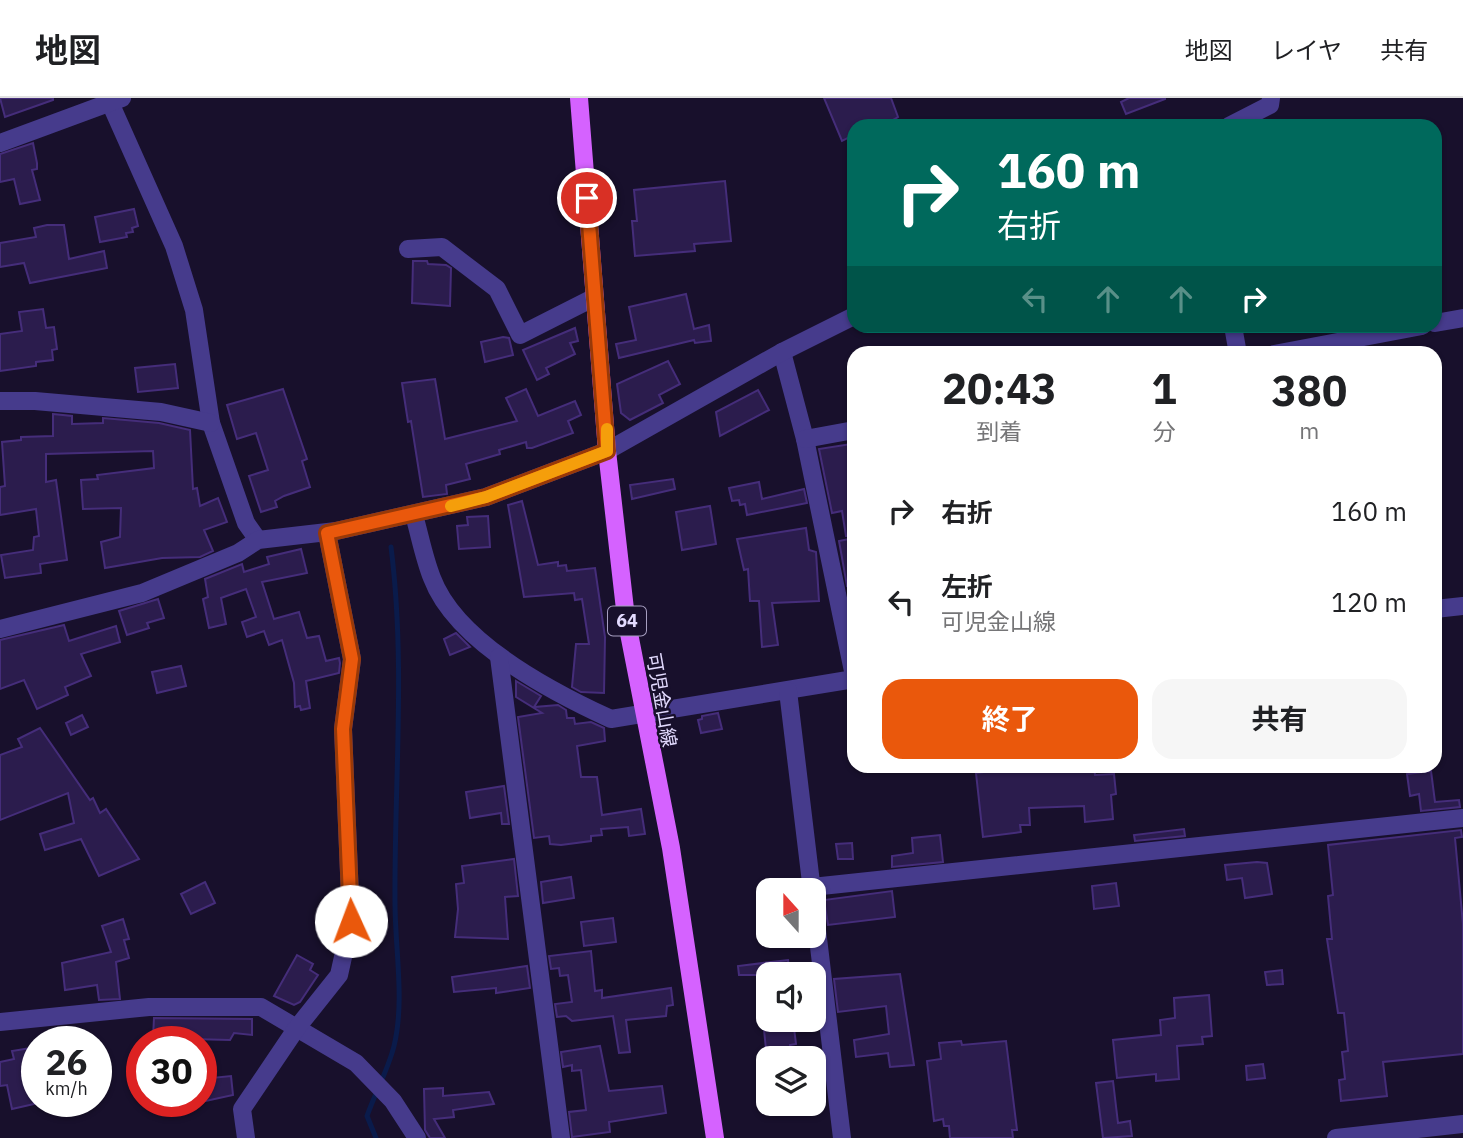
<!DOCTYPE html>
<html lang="ja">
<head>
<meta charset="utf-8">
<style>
	:root { --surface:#fff; --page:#f6f6f6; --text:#202124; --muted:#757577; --line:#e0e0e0; --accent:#ea580c }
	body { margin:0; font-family:"IBM Plex Sans","Noto Sans JP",sans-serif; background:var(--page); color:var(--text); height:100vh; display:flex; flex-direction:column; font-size:26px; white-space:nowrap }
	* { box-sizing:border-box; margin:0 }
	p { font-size:23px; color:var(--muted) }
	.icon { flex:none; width:38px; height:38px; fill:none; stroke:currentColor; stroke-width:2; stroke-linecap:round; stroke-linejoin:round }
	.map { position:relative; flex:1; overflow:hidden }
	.details { position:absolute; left:847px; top:248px; width:595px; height:427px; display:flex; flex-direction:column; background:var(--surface); border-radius:21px; box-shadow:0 2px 5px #0004 }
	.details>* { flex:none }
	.banner { position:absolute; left:847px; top:21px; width:595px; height:214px; border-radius:21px; box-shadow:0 2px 5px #0004; background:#00695c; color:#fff; overflow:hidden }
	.needle { width:46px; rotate:339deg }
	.tools { position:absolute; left:756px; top:780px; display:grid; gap:14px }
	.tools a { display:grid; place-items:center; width:70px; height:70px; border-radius:14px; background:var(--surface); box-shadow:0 2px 5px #0004; font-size:35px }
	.speed { position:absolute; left:21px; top:928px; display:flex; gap:14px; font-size:35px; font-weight:700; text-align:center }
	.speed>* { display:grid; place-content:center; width:91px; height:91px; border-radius:50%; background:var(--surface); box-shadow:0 2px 5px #0004; line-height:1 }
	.speed small { font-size:18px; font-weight:400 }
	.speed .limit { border:10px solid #d22; background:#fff; color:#111 }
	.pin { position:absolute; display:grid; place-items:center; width:60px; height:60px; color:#fff; margin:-30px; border:4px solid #fff; border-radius:50%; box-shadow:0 2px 7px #0007 }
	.me { position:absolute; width:77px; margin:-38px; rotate:358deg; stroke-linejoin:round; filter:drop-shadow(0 0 5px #0008) }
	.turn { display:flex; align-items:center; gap:24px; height:147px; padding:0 35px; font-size:32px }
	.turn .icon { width:91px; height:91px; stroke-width:2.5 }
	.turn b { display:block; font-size:49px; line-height:60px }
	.lanes { display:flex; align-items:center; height:66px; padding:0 35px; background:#0003; justify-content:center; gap:35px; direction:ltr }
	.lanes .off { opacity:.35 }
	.eta { display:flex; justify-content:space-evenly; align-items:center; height:119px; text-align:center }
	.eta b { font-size:42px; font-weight:700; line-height:49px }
	.primary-button { display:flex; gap:14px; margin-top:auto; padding:14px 35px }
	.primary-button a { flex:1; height:80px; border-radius:21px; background:var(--accent); color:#fff; font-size:28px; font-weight:700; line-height:80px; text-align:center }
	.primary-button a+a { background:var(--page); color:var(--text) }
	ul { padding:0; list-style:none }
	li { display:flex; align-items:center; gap:21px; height:91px; padding:0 35px }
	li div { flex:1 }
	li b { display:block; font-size:26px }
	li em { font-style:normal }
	header { display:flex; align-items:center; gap:42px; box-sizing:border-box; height:98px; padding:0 35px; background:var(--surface); border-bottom:2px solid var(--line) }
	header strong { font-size:33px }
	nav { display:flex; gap:38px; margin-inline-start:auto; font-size:24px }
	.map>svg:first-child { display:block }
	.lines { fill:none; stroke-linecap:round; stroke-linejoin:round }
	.stream { stroke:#0a1b4b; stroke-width:5 }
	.building { fill:#2b1c4d; stroke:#452d7a; stroke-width:2 }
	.minor { stroke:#463b8c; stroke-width:18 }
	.major { stroke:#d562ff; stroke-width:18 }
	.route-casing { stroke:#983908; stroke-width:18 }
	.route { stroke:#ea580c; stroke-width:12 }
	.slow { stroke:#f59e0b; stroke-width:12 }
	.labels { text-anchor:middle; stroke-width:5; stroke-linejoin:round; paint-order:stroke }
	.shield { fill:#18102c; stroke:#a69ec0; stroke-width:2 }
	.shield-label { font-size:18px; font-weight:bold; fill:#e3dbff }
	.street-label { font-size:19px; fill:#e3dbff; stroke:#18102c }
</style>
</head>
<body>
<header>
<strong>地図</strong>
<nav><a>地図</a><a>レイヤ</a><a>共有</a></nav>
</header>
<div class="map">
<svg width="1463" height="1040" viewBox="0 0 1463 1040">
	<rect width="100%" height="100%" fill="#18102c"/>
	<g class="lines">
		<path class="stream" d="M376,1040L367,1018C375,995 388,972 394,948C405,903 395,851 395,805C394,686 406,568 391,449"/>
	</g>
	<g class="building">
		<polygon points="0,0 53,0 53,2 5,19"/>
		<polygon points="824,0 891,0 898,19 893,22 896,28 854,28 854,37 842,43"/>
		<polygon points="1129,0 1165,0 1165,1 1126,16 1121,4"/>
		<polygon points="33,45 37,65 37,71 32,72 40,102 20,106 14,81 0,84 0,56"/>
		<polygon points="725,83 731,143 694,146 695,153 635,158 632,123 637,123 634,92"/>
		<polygon points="134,111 138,128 132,130 133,134 126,135 127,139 100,144 95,119"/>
		<polygon points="47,127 64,127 69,161 104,153 107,170 30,185 24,165 0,169 0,145 36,139 34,130"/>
		<polygon points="413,163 427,163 428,166 446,167 451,170 450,208 412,205"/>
		<polygon points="686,196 694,231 709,227 711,243 695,245 694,242 619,260 616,246 636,242 629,209"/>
		<polygon points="43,211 46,230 54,229 57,251 52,252 53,262 36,264 36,268 0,273 0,236 22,233 19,214"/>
		<polygon points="575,230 578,243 570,245 575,256 546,270 549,276 537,282 523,252"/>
		<polygon points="503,239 509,240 513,257 485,264 481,244"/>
		<polygon points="668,263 680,286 659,297 663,305 630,322 621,315 617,286"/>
		<polygon points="175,266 178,290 138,294 135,270"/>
		<polygon points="435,281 445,341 517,323 506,300 526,291 538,318 575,303 581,317 568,323 573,335 532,350 527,350 526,344 499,352 500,356 466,366 470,381 446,387 447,396 423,399 411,323 408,324 402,285"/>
		<polygon points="283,291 307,361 302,363 310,389 284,398 275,403 277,409 261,414 249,378 268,372 256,335 237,341 227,307"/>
		<polygon points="758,292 769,312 720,338 716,314"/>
		<polygon points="53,316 72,318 72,326 103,325 103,320 159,325 190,332 193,391 197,390 200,408 218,400 227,424 204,432 213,453 200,459 162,460 105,470 101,444 120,439 121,410 83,411 81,382 98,381 97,377 154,370 153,353 46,356 46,384 56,382 67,462 40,466 41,475 5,480 1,457 33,452 34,439 39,438 36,411 0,417 0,389 5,388 2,344 21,342 21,339 53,338"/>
		<polygon points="851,346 854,348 854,438 846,438 842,413 832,415 819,351"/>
		<polygon points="673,381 675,391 632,401 630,387"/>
		<polygon points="759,384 762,401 804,391 807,405 747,417 745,406 740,407 739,402 732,403 729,390"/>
		<polygon points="522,403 538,467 558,464 558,468 566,467 567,473 595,470 605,539 604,595 581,594 572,589 576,546 589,546 582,501 575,502 574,495 524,499 508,407"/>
		<polygon points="710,408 716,446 682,452 676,414"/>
		<polygon points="488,418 490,449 459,451 457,428 468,427 467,419"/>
		<polygon points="806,430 809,452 816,454 819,503 772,505 778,547 762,549 759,503 750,503 748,471 744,472 737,441"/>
		<polygon points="854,440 854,486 847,488 839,443"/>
		<polygon points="301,451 307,475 262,484 274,521 299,514 307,540 319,538 326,563 339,560 340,565 339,575 306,583 310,610 301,612 300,608 295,609 294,585 282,542 269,547 264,533 247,539 242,524 256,519 246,491 221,500 226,526 209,530 203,501 208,499 205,481 242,466 244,474 269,466 267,459"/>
		<polygon points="158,501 164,520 147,525 149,530 127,537 119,513"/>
		<polygon points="64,527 69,543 116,528 120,544 81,556 91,578 65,589 68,597 37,611 24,582 0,591 0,542"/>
		<polygon points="456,535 470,549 450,557 444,541"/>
		<polygon points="181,568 186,588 157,595 152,574"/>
		<polygon points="516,583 541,598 534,609 558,607 566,612 567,620 574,620 575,626 591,624 604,630 605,643 577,648 581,679 597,679 602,717 641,711 645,736 629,738 628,729 601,731 602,737 591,738 591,743 561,747 550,746 549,738 534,740 518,619 542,615 516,599"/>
		<polygon points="718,615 722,631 701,635 698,622 702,621 702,618"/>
		<polygon points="82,617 88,629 71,637 66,625"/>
		<polygon points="40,630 90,702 93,700 100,715 106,711 139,761 99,778 81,741 45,752 40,736 74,725 68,695 0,722 0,657 22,649 18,641"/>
		<polygon points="1032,668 1094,668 1095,677 1114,676 1116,696 1111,697 1113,721 1085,724 1084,708 1029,710 1030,727 1020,727 1021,734 983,739 976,675"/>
		<polygon points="1431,673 1435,704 1459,702 1460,709 1421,713 1419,696 1410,698 1407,676"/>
		<polygon points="504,688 509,726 502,726 501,715 470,720 466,694"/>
		<polygon points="1184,731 1185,738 1135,743 1134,737"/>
		<polygon points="1461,732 1462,739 1455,740 1463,826 1463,956 1383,964 1387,998 1341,1003 1339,982 1345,981 1342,954 1348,953 1344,915 1338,915 1327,841 1332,841 1328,798 1333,797 1328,747"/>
		<polygon points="940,737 943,764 892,769 892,758 913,755 912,740"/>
		<polygon points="852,745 853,761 838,761 836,746"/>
		<polygon points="514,761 518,798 505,799 508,841 455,839 458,811 456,786 464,785 462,768"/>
		<polygon points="1257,764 1267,765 1272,796 1245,800 1242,780 1227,782 1225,767"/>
		<polygon points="571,779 574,800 543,805 541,784"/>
		<polygon points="205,784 215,805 191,816 181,796"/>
		<polygon points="1116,785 1119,808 1094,811 1092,788"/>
		<polygon points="892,793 895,819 828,827 824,802"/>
		<polygon points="613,820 616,844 584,848 581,824"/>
		<polygon points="123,821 129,841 124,842 129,860 116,864 120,901 99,902 97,887 65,892 62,865 111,854 102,828"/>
		<polygon points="591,853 595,893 602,892 602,900 671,890 673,907 667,908 666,918 626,922 630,954 619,955 613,918 572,923 566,918 557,919 555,906 572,904 568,877 560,878 559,870 551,871 549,858"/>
		<polygon points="297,857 313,866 310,872 318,877 300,904 294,907 274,898"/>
		<polygon points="788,862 790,877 739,877 738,868"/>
		<polygon points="527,868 530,890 496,895 496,890 454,894 452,879"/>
		<polygon points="1282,872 1283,886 1267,887 1265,874"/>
		<polygon points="900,876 914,967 890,969 888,955 856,959 854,942 889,936 886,908 838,914 834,881"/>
		<polygon points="1209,897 1212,938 1202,939 1203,946 1177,948 1179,981 1156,983 1156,976 1117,980 1113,942 1161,937 1160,922 1175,920 1174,900"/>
		<polygon points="154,920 252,921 252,937 234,935 230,942 153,940"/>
		<polygon points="763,922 793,922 796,946 790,947 792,961 767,961"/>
		<polygon points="961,943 962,947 1006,943 1017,1032 1012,1032 1013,1040 950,1040 949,1028 944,1028 943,1021 934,1023 927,963 941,961 939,945"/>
		<polygon points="600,948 609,993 662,988 666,1015 609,1024 610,1034 572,1039 569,1014 586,1012 581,972 572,973 572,967 563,969 561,954"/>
		<polygon points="37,949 37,975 28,976 34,1006 12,1011 7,987 0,988 0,964 14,961 12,953"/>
		<polygon points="201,964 211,964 212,980 231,978 233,997 201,1004"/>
		<polygon points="1263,966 1265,980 1247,982 1246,968"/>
		<polygon points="1113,983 1118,1025 1130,1023 1132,1038 1103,1040 1096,985"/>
		<polygon points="443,990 443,998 489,994 494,1006 453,1012 454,1019 434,1021 445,1040 430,1040 425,1032 424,991"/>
	</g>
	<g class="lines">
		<g class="minor">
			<polyline points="108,0 174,148 194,212 211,325 246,425 258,442"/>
			<polyline points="1229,28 1270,7 1271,0"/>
			<polyline points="0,45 122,0"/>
			<polyline points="408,151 442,149 497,191 520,237 595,199"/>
			<polyline points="1435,225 1463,220"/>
			<polyline points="1233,228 1238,256"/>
			<polyline points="782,254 805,341 854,578"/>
			<polyline points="1274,256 1422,228"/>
			<polyline points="0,303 35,303 161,314 211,325"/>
			<polyline points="805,341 854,332"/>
			<path d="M414,417C420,438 424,460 432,480C456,544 552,594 611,621L854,581"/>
			<polyline points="1435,511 1463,508"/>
			<polyline points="0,531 142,495 238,455 258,442 336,433 486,399 607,353 782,254 854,218"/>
			<polyline points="499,559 561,1040"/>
			<polyline points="788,593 812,793"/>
			<polyline points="812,789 1463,720"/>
			<polyline points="814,807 842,1040"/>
			<polyline points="0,924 149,909 261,909 356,965 393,1003 417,1040"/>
			<polyline points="246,1040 242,1011 296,931 339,877 351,823 343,631 352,561 327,435"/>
			<polyline points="1336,1040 1463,1026"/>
		</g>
		<polyline class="major" points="579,0 607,353 626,520 671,750 715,1040"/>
	</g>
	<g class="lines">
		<g class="route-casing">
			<polyline id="route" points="351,823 343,631 352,561 327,435 486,399 607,353 587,100"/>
		</g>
		<use href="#route" class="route"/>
		<polyline class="slow" points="451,408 486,399 607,353 607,331"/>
	</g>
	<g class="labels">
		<rect class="shield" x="608" y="508.5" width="38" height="29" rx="5"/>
		<g class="shield-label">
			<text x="627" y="529">64</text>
		</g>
		<g class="street-label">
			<text transform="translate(662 602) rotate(80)" y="7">可児金山線</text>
		</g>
	</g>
</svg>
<div class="tools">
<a><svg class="needle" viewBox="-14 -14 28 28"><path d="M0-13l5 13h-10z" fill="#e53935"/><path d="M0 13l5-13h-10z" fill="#757577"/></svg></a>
<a><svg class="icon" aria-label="sound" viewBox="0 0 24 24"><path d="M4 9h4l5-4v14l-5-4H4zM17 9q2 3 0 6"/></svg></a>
<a><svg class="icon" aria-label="layers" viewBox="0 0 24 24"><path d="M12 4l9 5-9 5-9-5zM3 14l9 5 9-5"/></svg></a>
</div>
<div class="speed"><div>26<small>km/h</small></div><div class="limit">30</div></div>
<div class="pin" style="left:587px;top:100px;background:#d93025"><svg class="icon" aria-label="arrive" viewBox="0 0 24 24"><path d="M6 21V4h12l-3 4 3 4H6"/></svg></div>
<svg class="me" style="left:351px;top:823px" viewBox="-20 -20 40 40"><circle r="19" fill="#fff"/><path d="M0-13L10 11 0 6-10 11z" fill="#ea580c"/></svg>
<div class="banner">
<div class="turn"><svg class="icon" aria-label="right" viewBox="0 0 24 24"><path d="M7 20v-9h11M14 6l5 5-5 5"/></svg><div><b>160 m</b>右折</div></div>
<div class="lanes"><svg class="icon off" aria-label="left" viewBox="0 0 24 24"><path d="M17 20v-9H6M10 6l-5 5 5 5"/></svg><svg class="icon off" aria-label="ahead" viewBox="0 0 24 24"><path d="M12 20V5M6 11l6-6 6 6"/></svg><svg class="icon off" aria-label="ahead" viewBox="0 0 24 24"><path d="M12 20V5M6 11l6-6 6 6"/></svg><svg class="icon" aria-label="right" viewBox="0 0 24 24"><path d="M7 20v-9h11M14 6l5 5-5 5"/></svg></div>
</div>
<section class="details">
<div class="eta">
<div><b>20:43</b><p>到着</p></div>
<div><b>1</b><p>分</p></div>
<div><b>380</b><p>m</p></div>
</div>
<ul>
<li><svg class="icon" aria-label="right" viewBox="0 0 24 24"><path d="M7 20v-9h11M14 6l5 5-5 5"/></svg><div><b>右折</b></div><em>160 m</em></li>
<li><svg class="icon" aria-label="left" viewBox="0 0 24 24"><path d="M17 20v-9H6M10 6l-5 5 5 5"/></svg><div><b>左折</b><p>可児金山線</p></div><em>120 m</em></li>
</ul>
<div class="primary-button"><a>終了</a><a>共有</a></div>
</section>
</div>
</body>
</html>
